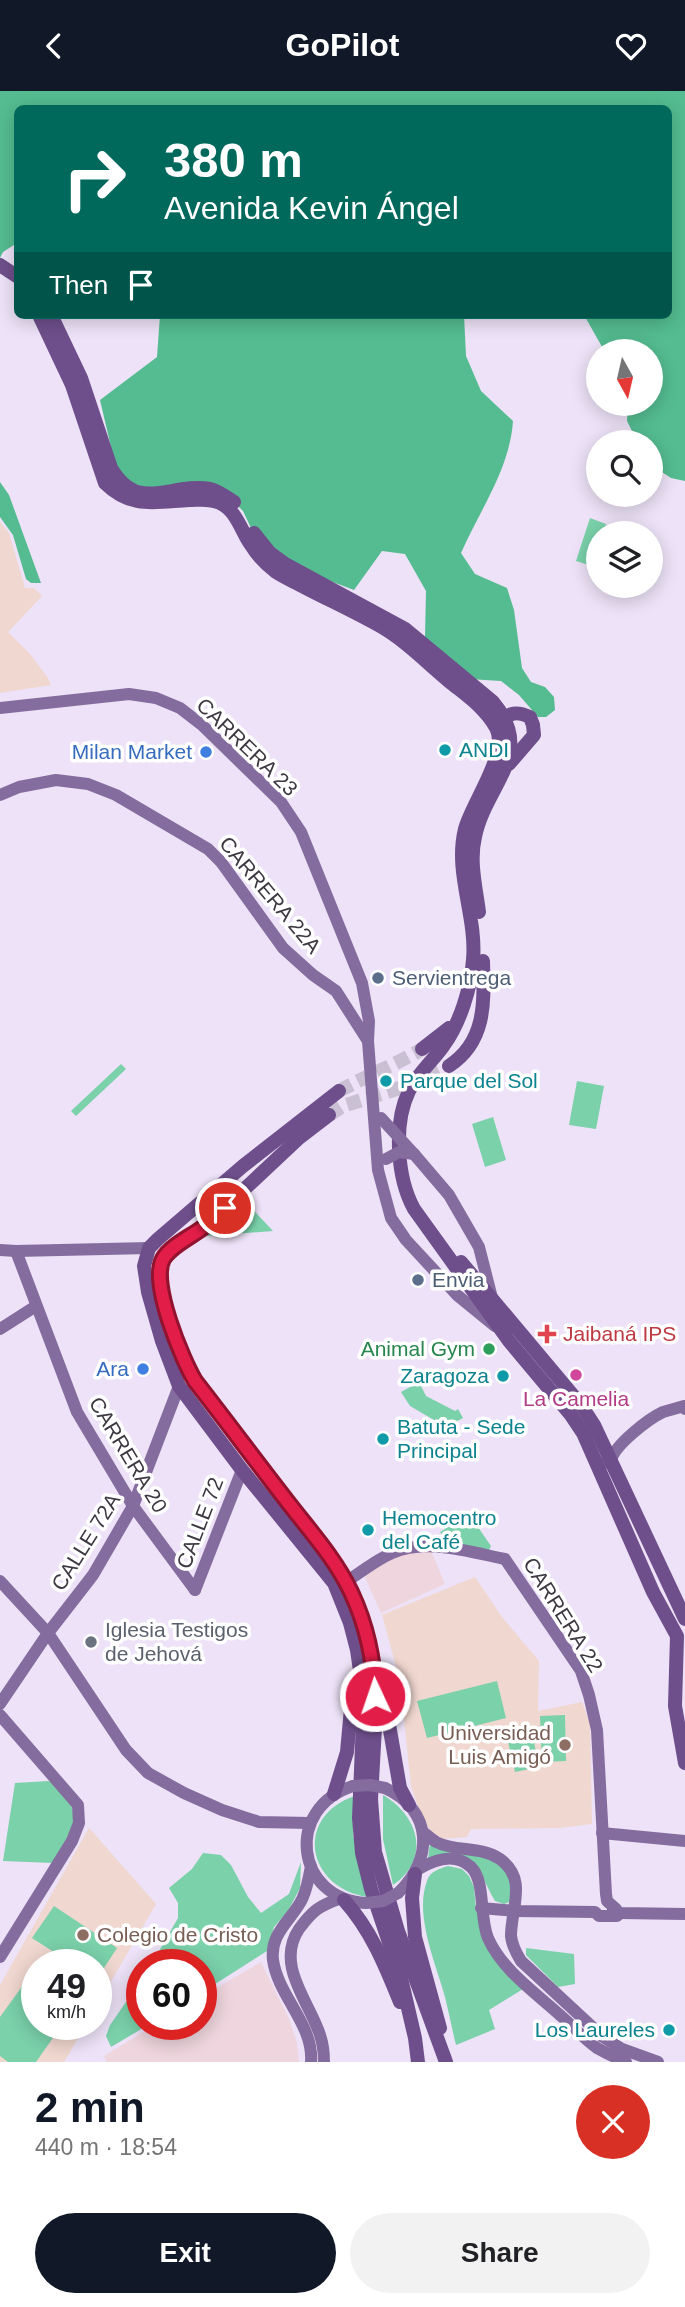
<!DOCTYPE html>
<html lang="en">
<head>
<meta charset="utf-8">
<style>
	:root { --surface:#fff; --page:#f2f2f2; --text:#202124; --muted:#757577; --accent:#111827 }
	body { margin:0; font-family:Arial,sans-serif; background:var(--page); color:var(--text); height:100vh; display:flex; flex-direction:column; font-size:26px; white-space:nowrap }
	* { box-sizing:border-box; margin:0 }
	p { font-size:23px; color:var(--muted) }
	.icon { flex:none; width:38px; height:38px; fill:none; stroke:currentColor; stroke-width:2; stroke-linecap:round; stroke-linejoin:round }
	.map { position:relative; height:1971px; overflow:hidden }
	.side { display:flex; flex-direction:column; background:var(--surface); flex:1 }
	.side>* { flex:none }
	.guide { position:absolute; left:14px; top:14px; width:658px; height:214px; border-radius:10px; box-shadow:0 4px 18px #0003; background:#00695c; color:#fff; overflow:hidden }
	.needle { width:46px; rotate:172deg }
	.tools { position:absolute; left:586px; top:248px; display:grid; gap:14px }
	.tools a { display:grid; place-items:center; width:77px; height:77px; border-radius:50%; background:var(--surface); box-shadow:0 4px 18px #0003; font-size:35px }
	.speed { position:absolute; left:21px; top:1858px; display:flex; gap:14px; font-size:35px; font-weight:700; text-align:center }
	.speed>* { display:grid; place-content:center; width:91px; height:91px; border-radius:50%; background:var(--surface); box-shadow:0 4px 18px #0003; line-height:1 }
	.speed small { font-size:18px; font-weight:400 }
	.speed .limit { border:10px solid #d22; background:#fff; color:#111 }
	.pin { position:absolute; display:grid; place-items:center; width:60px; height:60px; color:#fff; margin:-30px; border:4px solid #fff; border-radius:50%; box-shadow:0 2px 7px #0007 }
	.me { position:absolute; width:77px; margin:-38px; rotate:357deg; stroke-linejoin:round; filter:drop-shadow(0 0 5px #0008) }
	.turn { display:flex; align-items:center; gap:24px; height:147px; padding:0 35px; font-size:32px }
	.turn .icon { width:91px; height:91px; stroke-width:2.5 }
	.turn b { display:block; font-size:49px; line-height:60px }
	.then { display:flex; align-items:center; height:66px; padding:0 35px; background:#0003; gap:14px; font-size:26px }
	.round { display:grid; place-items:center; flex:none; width:74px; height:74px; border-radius:37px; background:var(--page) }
	.headline { display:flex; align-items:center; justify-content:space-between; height:119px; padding:0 35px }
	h1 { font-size:42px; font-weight:600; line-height:52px; color:var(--accent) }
	.primary-button { display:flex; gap:14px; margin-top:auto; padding:14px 35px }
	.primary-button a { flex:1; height:80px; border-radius:42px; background:var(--accent); color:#fff; font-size:28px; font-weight:600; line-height:80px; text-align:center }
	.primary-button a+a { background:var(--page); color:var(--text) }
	header { display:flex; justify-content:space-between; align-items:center; height:91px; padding:0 35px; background:var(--accent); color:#fff; font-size:32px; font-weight:600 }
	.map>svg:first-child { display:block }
	.commercial { fill:#efd5dd }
	.education { fill:#f0d7cf }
	.green { fill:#7ad1aa }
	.forest { fill:#54bc90 }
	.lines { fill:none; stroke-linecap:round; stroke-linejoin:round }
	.primary-tunnel { stroke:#cac0d3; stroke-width:14; stroke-dasharray:14 7; stroke-linecap:butt }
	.secondary { stroke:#856c9e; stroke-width:12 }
	.primary { stroke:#6e4f8b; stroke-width:14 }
	.secondary-bridge { stroke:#856c9e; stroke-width:12 }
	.route-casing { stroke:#92132f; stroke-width:18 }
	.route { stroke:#e11d48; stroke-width:12 }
	.culture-dot { fill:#0f9aa8; stroke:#fff; stroke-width:2.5 }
	.shop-dot { fill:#3f7fe0; stroke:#fff; stroke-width:2.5 }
	.service-dot { fill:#5c6f8a; stroke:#fff; stroke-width:2.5 }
	.health-dot { fill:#e0444e; stroke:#fff; stroke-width:2.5 }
	.leisure-dot { fill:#2e9e5b; stroke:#fff; stroke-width:2.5 }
	.hotel-dot { fill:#d1479c; stroke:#fff; stroke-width:2.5 }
	.worship-dot { fill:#6b7280; stroke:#fff; stroke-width:2.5 }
	.education-dot { fill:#8d6e63; stroke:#fff; stroke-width:2.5 }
	.labels { text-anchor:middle; stroke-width:7; stroke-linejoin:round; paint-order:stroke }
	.street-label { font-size:21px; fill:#3d3841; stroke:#fff }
	.culture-label { font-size:21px; fill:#0d838f; stroke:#fff; text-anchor:start }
	.shop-label { font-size:21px; fill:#366cbe; stroke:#fff; text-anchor:end }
	.service-label { font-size:21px; fill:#4e5e75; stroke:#fff; text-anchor:start }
	.health-label { font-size:21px; fill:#be3a42; stroke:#fff; text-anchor:start }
	.leisure-label { font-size:21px; fill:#27864d; stroke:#fff; text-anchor:end }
	.hotel-label { font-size:21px; fill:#b23c85; stroke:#fff }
	.worship-label { font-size:21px; fill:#5b616d; stroke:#fff; text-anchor:start }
	.education-label { font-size:21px; fill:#785e54; stroke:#fff; text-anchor:end }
</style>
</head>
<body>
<header><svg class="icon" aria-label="back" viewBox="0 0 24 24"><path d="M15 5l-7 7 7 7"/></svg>GoPilot<svg class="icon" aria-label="heart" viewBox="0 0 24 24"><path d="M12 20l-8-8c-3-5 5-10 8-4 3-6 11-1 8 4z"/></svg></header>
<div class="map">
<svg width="685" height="1971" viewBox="0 0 685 1971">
	<rect width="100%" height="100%" fill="#ede2f7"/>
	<g class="commercial">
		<polygon points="416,1459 431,1460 445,1493 381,1522 364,1484 396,1465"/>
		<polygon points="261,1871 289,1928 297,1952 299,1971 107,1971 104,1965 155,1934 201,1934 201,1906"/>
	</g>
	<g class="education">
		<polygon points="0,431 9,442 25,497 34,497 42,505 8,541 30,563 48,587 51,594 0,602"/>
		<polygon points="475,1486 502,1526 539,1570 538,1620 582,1611 590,1632 592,1733 559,1737 471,1738 467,1746 442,1748 429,1738 418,1716 411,1695 400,1590 382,1524"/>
		<polygon points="89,1737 156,1813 96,1916 96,1874 37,1874 37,1934 86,1934 64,1971 0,1971 0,1894"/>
	</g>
	<g class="green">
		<polygon points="590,427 606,433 603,443 598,443 598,456 592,475 576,470"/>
		<polygon points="121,973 126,978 76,1025 71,1020"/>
		<polygon points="577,990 604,995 596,1038 569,1034"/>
		<polygon points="493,1026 506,1069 485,1076 472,1033"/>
		<polygon points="245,1110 273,1140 206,1145"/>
		<polygon points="419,1291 426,1305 455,1320 458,1318 463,1327 446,1336 410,1315 401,1301"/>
		<polygon points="469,1423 491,1455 489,1459 449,1454 440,1441"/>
		<polygon points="497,1590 506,1627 427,1647 417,1610"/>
		<polygon points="565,1624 566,1670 542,1671 540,1625"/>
		<polygon points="532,1641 539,1676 515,1681 507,1646"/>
		<path d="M49,1690C88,1721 74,1736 53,1772L3,1770L15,1692Z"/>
		<path d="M383,1704C419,1725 431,1768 393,1794L383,1748Z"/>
		<path d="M355,1705L353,1744L368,1806C306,1797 294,1725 355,1705Z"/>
		<path d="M430,1752C451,1757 501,1764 509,1787C512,1794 511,1803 512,1810L504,1813L495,1810C472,1769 482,1761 428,1768Z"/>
		<polygon points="203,1762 221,1764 231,1774 248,1806 261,1822 289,1803 301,1771 300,1797 288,1820 274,1836 267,1860 201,1902 201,1874 151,1874 178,1827 178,1812 169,1797 192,1778"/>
		<path d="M448,1775L462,1778L469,1785L474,1796L476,1819L523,1898L489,1919L495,1938L456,1954C452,1938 449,1922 445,1906C436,1873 414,1824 427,1790C430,1780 439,1778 448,1775Z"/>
		<polygon points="54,1815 117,1857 96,1889 96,1874 74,1874 32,1847"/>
		<polygon points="526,1857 574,1863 575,1893 558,1896 526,1864"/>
		<polygon points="36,1876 37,1934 62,1934 36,1971 8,1971 0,1965 0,1926"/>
		<polygon points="142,1888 142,1934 148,1934 111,1956 106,1945 110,1934"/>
	</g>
	<g class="forest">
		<polygon points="0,0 685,0 685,390 671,387 651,374 651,352 638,352 627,330 628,313 651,313 651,261 605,261 584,224 668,224 668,18 18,18 17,152 3,161 0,167"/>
		<path d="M160,224H464L466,265L481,300L513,330C510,377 480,419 461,462L475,483L507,497L514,519L522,577L531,591L545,596L554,606L555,619L546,626H538L519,604L501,590L469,588L425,546L426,500L405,463L382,460L354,499L285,473L251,437L243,420L235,412L156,402L119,390L100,309L157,266Z"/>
		<polygon points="0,391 9,404 41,492 31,492 26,488 13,444 0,426"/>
	</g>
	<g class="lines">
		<g class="primary-tunnel">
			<path d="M339,1000C366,985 395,974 422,958"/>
			<polyline points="329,1024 343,1015 403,996 449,975"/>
		</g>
		<g class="secondary">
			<polyline points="0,617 129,603 156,607 180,617 202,634 281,711 301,741 362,892 369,930 368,950 378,1079 391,1127 406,1149 457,1204 495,1235"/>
			<polyline points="0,704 19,696 56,689 88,693 116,704 208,758 221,771 283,857 313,884 336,900 368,950"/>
			<polyline points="414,1063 449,1104 479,1156 492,1207"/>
			<polyline points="0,1159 16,1160 149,1157"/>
			<polyline points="16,1160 77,1321 133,1415 195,1499"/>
			<polyline points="0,1238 36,1215"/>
			<path d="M604,1372L611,1369C615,1354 648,1328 663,1321C670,1319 677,1317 684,1315L685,1318"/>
			<polyline points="0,1490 48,1542 126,1659 148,1682 184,1702 222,1719 259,1731 310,1732"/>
			<path d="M346,1491C361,1481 376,1469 392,1462C427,1447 470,1461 505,1468L581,1580L589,1604L597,1639L606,1803L607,1810L616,1818"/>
			<polyline points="195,1499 242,1379"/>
			<polyline points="0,1613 48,1542 93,1484 133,1415 179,1295"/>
			<polyline points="0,1624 78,1714 79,1732 72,1750 0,1866"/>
			<path d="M353,1695C284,1717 295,1808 366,1812"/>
			<path d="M385,1697C433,1719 434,1768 398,1802"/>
			<path d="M423,1741C427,1744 431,1748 436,1751C456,1761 481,1755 500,1768C528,1788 511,1817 511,1845C512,1854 516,1862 521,1870L603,1946L622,1958L658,1971"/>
			<polyline points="602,1742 685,1750"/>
			<path d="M311,1776C308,1788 307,1801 300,1812C288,1832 270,1844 273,1869C278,1905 314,1934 311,1971"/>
			<path d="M417,1779C433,1769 455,1761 471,1776C486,1791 479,1826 488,1847C502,1879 536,1902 561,1925C573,1935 584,1948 597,1957C606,1962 616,1967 626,1971"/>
			<polyline points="481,1817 515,1820 595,1821 599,1825 617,1825 620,1822"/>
			<polyline points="613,1818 620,1822 685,1823"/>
			<path d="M324,1971C324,1962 323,1953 320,1944C309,1910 275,1874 299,1838C313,1819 319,1815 341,1807"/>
		</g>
		<g class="primary">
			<polyline points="0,174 18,186"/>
			<path d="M39,224L72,294L105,392C131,418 155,411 189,409C200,409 210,407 220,412C237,420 241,440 251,454C257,464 267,474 276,481C285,487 295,491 304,496C329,509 355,521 380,535C405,549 427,572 450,591C466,604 484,616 495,635C511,660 472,711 465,738C454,782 477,825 473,869C471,897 460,932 444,954C433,970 417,983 409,1000C393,1033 397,1087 414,1118L509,1250L571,1324L583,1342L653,1501L677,1545L675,1615L685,1672"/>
			<path d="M51,224L81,287L111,377C139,424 170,391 210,398C219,400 226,406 234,411"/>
			<path d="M254,442L270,462L285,473L405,538L493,611C537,663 485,694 475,746C469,770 476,797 479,821"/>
			<path d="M500,632C509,621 517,620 530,626L533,634L534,644L509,673"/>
			<polyline points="422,958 449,937"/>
			<path d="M449,975C487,950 484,910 483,870"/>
			<polyline points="339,1000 243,1075 158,1148 149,1157 144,1175 148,1201 162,1250 179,1295 242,1379 334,1492 350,1532 357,1559 364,1607 359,1727 362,1762 371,1798 401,1887 415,1947 418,1971"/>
			<path d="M329,1024L299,1047L205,1135L167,1162C146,1189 180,1264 195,1290L321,1454L346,1491L363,1530L374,1571L375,1636L371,1708L375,1761L398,1840L446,1971"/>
			<polyline points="461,1171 581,1314 594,1334 685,1528"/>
			<polyline points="381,1587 400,1697 409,1714"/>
			<polyline points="334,1703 347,1661 352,1607 358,1587"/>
			<polyline points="415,1783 412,1807 415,1846 440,1937"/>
			<path d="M344,1809C371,1839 385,1874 400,1911"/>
		</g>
		<g class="secondary-bridge">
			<polyline points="381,1027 414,1063"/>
			<polyline points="386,1068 399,1061 414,1063"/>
			<polyline points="353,1695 370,1694 385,1697"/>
			<polyline points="366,1812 383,1810 398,1802"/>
		</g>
	</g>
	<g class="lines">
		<g class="route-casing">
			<path id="route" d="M225,1117C219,1123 212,1129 205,1135C193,1145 171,1154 163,1168C150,1192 182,1268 195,1290C227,1331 258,1373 290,1414C311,1441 336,1469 351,1501C367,1535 374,1568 375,1605"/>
		</g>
		<use href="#route" class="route"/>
	</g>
	<g class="culture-dot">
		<circle cx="445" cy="659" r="7"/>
		<circle cx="386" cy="990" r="7"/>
		<circle cx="503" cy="1285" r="7"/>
		<circle cx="383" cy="1348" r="7"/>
		<circle cx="368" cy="1439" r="7"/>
		<circle cx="669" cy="1939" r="7"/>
	</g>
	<g class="shop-dot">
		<circle cx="206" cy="661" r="7"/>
		<circle cx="143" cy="1278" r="7"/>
	</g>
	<g class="service-dot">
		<circle cx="378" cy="887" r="7"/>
		<circle cx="418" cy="1189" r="7"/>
	</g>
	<path class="health-dot" d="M543.5 1232.5h7v7h7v7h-7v7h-7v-7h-7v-7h7z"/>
	<circle class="leisure-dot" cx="489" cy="1258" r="7"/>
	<circle class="hotel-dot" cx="576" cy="1284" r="7"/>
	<circle class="worship-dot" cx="91" cy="1551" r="7"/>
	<g class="education-dot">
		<circle cx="565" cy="1654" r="7"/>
		<circle cx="83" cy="1844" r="7"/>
	</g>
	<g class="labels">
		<g class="street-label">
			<text transform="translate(247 656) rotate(44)" y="7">CARRERA 23</text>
			<text transform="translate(270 804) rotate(50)" y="7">CARRERA 22A</text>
			<text transform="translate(128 1364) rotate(59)" y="7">CARRERA 20</text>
			<text transform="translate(200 1432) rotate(-69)" y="7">CALLE 72</text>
			<text transform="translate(86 1451) rotate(-58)" y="7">CALLE 72A</text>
			<text transform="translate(563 1524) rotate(58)" y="7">CARRERA 22</text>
		</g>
		<g class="culture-label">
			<text x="459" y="666">ANDI</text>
			<text x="400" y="997">Parque del Sol</text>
			<text x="489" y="1292" text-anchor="end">Zaragoza</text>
			<text x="397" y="1343">Batuta - Sede<tspan x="397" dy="24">Principal</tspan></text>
			<text x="382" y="1434">Hemocentro<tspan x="382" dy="24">del Café</tspan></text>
			<text x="655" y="1946" text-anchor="end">Los Laureles</text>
		</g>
		<g class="shop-label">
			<text x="192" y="668">Milan Market</text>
			<text x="129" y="1285">Ara</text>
		</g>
		<g class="service-label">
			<text x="392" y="894">Servientrega</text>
			<text x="432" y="1196">Envia</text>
		</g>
		<g class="health-label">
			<text x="563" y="1250">Jaibaná IPS</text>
		</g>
		<g class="leisure-label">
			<text x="475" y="1265">Animal Gym</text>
		</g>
		<g class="hotel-label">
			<text x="576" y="1315">La Camelia</text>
		</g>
		<g class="worship-label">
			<text x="105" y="1546">Iglesia Testigos<tspan x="105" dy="24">de Jehová</tspan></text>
		</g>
		<g class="education-label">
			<text x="551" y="1649">Universidad<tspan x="551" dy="24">Luis Amigó</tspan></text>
			<text x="97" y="1851" text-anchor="start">Colegio de Cristo</text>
		</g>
	</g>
</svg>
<div class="tools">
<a><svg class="needle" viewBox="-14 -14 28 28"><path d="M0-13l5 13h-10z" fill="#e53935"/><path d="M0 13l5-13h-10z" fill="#757577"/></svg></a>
<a><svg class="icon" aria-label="search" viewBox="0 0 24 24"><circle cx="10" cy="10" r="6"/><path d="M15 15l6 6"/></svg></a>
<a><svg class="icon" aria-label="layers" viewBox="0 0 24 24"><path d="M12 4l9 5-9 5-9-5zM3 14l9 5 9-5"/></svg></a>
</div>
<div class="speed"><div>49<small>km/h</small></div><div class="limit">60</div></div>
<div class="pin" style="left:225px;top:1117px;background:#d93025"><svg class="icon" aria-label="arrive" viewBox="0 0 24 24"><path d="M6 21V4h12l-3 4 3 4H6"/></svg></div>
<svg class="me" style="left:375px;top:1605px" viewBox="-20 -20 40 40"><circle r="17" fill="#e11d48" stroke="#fff" stroke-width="3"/><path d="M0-11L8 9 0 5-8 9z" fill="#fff"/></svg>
<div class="guide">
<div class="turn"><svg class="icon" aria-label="right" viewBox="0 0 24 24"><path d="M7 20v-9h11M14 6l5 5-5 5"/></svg><div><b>380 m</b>Avenida Kevin Ángel</div></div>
<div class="then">Then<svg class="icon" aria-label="arrive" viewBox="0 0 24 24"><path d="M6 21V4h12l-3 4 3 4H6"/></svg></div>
</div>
</div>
<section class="side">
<div class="headline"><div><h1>2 min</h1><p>440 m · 18:54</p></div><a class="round" style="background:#d93025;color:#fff"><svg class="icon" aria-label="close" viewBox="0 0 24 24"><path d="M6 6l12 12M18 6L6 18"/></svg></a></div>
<div class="primary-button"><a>Exit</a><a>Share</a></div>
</section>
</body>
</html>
